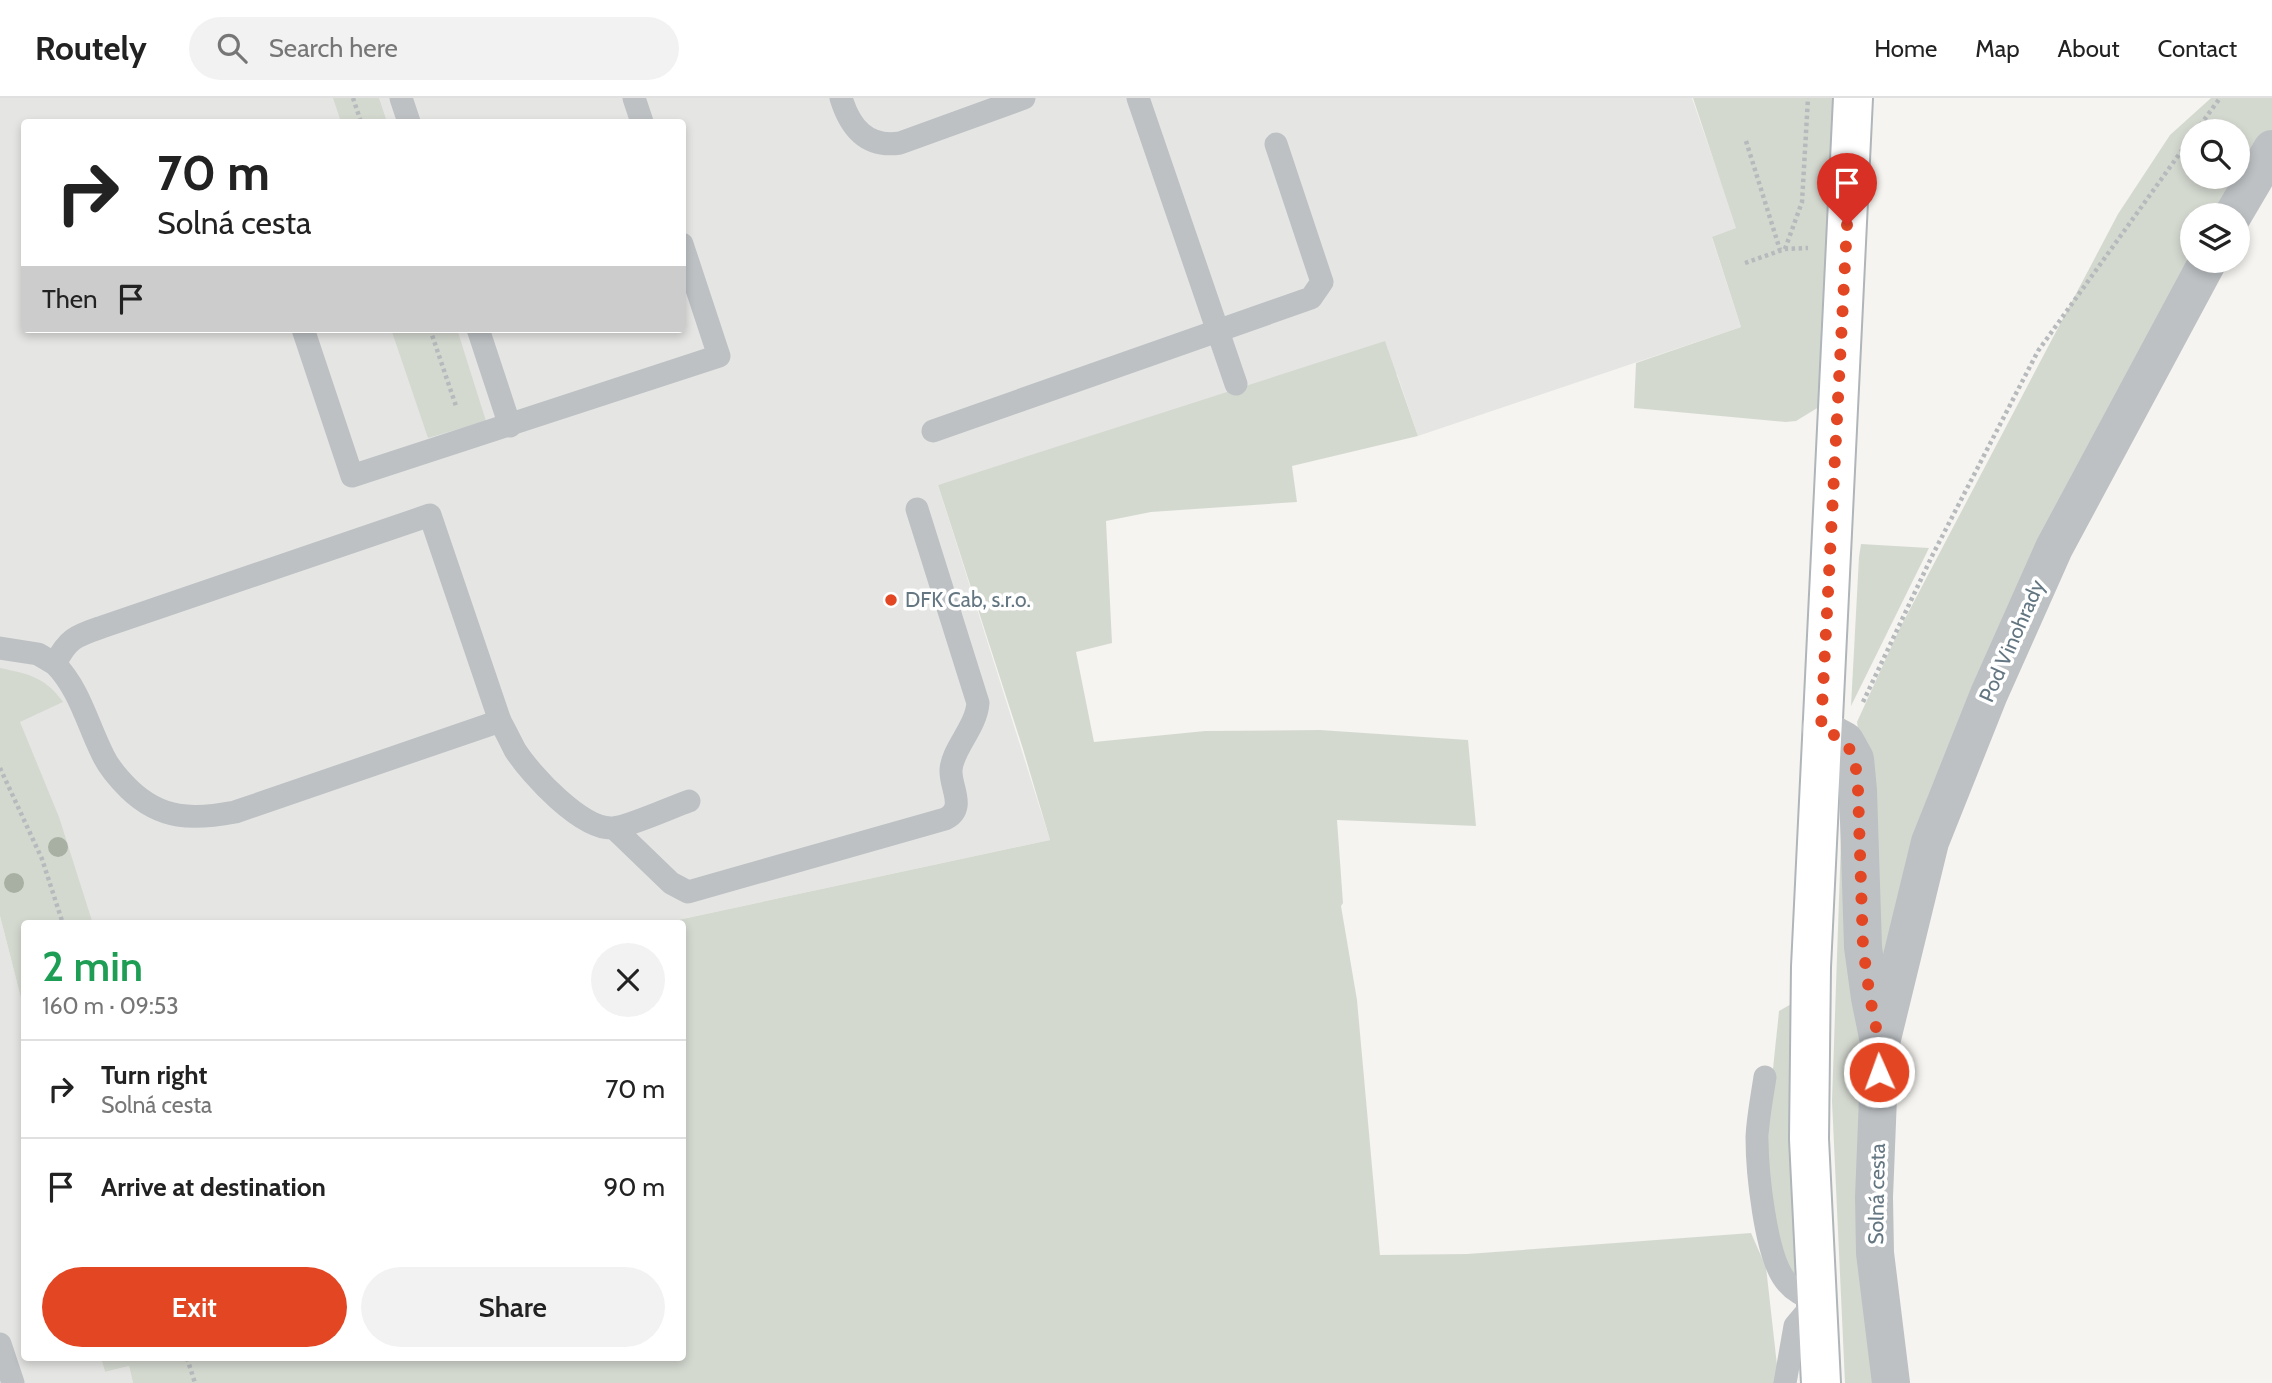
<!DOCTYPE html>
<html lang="en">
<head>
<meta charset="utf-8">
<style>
	:root { --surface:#fff; --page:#f2f2f2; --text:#222; --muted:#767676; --line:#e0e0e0; --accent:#e24623 }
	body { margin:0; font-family:Cabin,sans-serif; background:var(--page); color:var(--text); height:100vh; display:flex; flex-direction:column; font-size:26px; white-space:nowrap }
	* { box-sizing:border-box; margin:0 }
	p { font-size:23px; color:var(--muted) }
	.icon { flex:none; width:38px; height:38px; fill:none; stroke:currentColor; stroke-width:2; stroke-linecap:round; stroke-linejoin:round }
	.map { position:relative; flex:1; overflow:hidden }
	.drawer { position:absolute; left:21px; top:822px; width:665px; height:441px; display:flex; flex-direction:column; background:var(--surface); border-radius:7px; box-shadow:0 4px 10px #0003 }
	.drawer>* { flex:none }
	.banner { position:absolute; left:21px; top:21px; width:665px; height:214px; border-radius:7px; box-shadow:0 4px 10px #0003; background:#fff; color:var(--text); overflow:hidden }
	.controls { position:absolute; left:2180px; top:21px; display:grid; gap:14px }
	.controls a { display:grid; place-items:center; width:70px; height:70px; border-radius:50%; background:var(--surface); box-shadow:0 4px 10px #0003; font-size:35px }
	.pin { position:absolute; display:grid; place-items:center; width:60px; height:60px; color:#fff; margin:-72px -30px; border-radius:50% 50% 50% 0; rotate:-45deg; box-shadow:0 0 7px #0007 }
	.pin .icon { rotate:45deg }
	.me { position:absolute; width:77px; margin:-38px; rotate:358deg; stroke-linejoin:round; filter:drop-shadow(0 0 5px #0008) }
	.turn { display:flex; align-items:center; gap:24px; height:147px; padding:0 21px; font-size:32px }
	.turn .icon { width:91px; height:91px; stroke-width:2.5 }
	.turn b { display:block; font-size:49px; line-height:60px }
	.then { display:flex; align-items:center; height:66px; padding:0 21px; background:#0003; gap:14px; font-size:26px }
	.round { display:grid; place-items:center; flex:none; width:74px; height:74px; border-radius:37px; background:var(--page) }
	.headline { display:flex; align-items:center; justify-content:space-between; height:119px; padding:0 21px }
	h1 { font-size:42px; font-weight:600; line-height:52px; color:#1e9e55 }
	.action { display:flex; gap:14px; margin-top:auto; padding:14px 21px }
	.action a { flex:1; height:80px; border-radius:42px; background:var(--accent); color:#fff; font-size:28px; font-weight:600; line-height:80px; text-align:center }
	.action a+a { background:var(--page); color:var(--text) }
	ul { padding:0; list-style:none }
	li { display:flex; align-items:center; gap:21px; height:98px; padding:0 21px; border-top:2px solid var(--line) }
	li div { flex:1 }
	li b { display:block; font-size:26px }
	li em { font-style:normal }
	header { display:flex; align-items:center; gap:42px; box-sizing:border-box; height:98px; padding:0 35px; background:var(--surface); border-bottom:2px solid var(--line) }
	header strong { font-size:33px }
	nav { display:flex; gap:38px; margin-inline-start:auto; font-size:24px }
	.search { width:490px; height:63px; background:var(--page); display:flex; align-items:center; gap:18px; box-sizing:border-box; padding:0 24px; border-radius:38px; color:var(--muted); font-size:26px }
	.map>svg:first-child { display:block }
	.built { fill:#e5e6e4; fill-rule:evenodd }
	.green { fill:#d4d9d0; fill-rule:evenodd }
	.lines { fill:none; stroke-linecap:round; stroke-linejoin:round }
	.secondary-casing { stroke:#afb5b9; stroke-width:42 }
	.path { stroke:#b7babc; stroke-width:4.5; stroke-dasharray:3.5 3.5; stroke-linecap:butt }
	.lane { stroke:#bdc1c4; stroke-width:23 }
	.street { stroke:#bdc1c4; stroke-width:38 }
	.secondary { stroke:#fff; stroke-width:38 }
	.tree { fill:#a7b0a2 }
	.route { stroke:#e24623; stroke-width:12; stroke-dasharray:0 21.6 }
	.poi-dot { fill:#e24623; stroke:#fff; stroke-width:2.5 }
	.labels { text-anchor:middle; stroke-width:7; stroke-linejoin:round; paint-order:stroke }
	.poi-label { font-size:21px; fill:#637681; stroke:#fff; text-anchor:start }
	.street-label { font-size:21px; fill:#637681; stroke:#fff }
</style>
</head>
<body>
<header>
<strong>Routely</strong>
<div class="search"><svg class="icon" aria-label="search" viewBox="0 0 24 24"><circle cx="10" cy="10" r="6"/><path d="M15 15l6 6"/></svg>Search here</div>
<nav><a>Home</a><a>Map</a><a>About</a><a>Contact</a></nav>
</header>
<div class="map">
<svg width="2272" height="1285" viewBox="0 0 2272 1285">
	<rect width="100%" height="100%" fill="#f5f4f0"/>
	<g class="built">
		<path d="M0,0H1692L1737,130L1712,140L1741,229L1418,338L1397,276L938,387L1050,742L659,826H77L0,634ZM24,24H682V231H24Z"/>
		<polygon points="0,818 24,912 24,1260 101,1260 105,1274 129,1268 133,1285 0,1285"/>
	</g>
	<g class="green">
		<polygon points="333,0 379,0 387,24 341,24"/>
		<polygon points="1693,0 1839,0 1821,294 1819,309 1796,323 1786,324 1634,310 1636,265 1741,229 1712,139 1736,130"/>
		<path d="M2211,0H2272V39L2231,117H2193V163L2062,435L1880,902L1867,694L1857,624L1899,532L2118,116L2170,37ZM2193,33H2238V79H2193Z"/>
		<polygon points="391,231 457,231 486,323 428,340"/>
		<polygon points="1385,243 1418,338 1292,368 1297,404 1151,414 1106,423 1112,545 1076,554 1094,644 1205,633 1320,632 1468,642 1476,728 1337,722 1343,805 1341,808 1357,902 1380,1157 1467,1156 1751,1135 1766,1169 1779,1285 133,1285 129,1268 105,1274 101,1260 682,1260 682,826 659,826 1050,742 1023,651 938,387"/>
		<polygon points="1861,446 1929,450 1851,608 1859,459"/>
		<path d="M0,570C29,576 45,579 63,604L20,624L59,719L93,826H24V912L0,818Z"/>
		<polygon points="1843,685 1866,909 1877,1285 1845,1285 1832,1003"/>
		<path d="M1793,905L1799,1180C1748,1147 1774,968 1779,913Z"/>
	</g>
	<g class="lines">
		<g class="secondary-casing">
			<polyline id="secondary" points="1821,1285 1809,1041 1811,869 1853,0"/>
		</g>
		<g class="path">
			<polyline points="353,0 361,24"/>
			<polyline points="2196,33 2220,0"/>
			<polyline points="1746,43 1780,152"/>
			<polyline points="1785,151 1802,104 1808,0"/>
			<polyline points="1745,165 1785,151 1808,150"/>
			<polyline points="430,231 456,308"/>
			<polyline points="1863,604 1932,458 2038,253 2193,37"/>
			<polyline points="0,670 42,761 63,826"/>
			<polyline points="187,1260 195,1285"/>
		</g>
		<g class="lane">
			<polyline points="401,0 409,24"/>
			<polyline points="634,0 642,24"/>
			<path d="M841,0C850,29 866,50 900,45L1024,0"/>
			<polyline points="1138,0 1236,286"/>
			<polyline points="303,231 352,378 719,258 682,146"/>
			<polyline points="478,231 510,328"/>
			<polyline points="933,333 1311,200 1322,184 1276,46"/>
			<path d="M430,417L500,623L235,714C193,722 161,722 129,691C119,681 109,670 103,657C87,625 80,592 55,566C68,540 76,538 102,529Z"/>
			<polyline points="0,550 38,556 55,566"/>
			<path d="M500,623C505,632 510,642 515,652C531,677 582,732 613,730C628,729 672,709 689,703"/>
			<path d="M615,731L671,785L688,794L945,721C967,710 950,690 951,672C952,651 976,630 978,605L917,411"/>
			<path d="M1765,979C1762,999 1758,1019 1757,1039C1757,1072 1765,1156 1785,1182C1793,1193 1804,1198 1816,1203L1795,1228L1785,1285"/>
			<polyline points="0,1246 13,1285"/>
		</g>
		<g class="street">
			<polyline points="2233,117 2272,51"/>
			<polyline points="1821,630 1845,643 1855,661 1858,692 1863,849 1870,900 1880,949 1874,1099 1875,1155 1891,1285"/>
			<polyline points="1880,949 1930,744 1989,596 2054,450 2208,163"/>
		</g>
		<use href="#secondary" class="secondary"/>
	</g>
	<g class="tree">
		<circle cx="58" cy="749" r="10"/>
		<circle cx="14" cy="785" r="10"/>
	</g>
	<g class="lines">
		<polyline class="route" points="1847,127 1821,630 1845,643 1855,661 1858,692 1863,849 1870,900 1880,949 1879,974"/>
	</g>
	<circle class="poi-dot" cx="891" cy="502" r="7"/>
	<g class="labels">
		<g class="poi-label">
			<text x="905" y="509">DFK Cab, s.r.o.</text>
		</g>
		<g class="street-label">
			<text transform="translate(2012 543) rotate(-66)" y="7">Pod Vinohrady</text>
			<text transform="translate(1877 1096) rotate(-89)" y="7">Solná cesta</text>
		</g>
	</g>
</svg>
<div class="controls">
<a><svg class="icon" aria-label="search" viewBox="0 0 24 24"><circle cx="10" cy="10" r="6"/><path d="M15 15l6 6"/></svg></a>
<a><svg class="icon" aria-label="layers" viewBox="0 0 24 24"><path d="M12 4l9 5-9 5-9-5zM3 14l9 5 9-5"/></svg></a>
</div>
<div class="pin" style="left:1847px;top:127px;background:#d93025"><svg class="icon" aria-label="arrive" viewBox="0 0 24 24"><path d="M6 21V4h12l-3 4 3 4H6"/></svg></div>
<svg class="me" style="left:1879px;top:974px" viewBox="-20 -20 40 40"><circle r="17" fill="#e24623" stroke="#fff" stroke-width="3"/><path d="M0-11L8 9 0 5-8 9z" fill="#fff"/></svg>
<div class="banner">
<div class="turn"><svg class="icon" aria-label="right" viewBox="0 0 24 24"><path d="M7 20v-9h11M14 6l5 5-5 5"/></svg><div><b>70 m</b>Solná cesta</div></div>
<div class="then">Then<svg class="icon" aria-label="arrive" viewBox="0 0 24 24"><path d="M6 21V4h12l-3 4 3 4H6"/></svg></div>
</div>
<section class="drawer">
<div class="headline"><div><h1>2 min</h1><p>160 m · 09:53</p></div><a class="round"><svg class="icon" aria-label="close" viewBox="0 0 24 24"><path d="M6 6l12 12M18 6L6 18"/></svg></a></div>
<ul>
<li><svg class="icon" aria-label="right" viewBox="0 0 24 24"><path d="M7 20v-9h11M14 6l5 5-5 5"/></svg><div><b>Turn right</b><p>Solná cesta</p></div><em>70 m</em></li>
<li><svg class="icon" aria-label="arrive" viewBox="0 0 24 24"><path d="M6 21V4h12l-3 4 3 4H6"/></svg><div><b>Arrive at destination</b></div><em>90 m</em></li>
</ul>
<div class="action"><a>Exit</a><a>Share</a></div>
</section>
</div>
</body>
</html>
